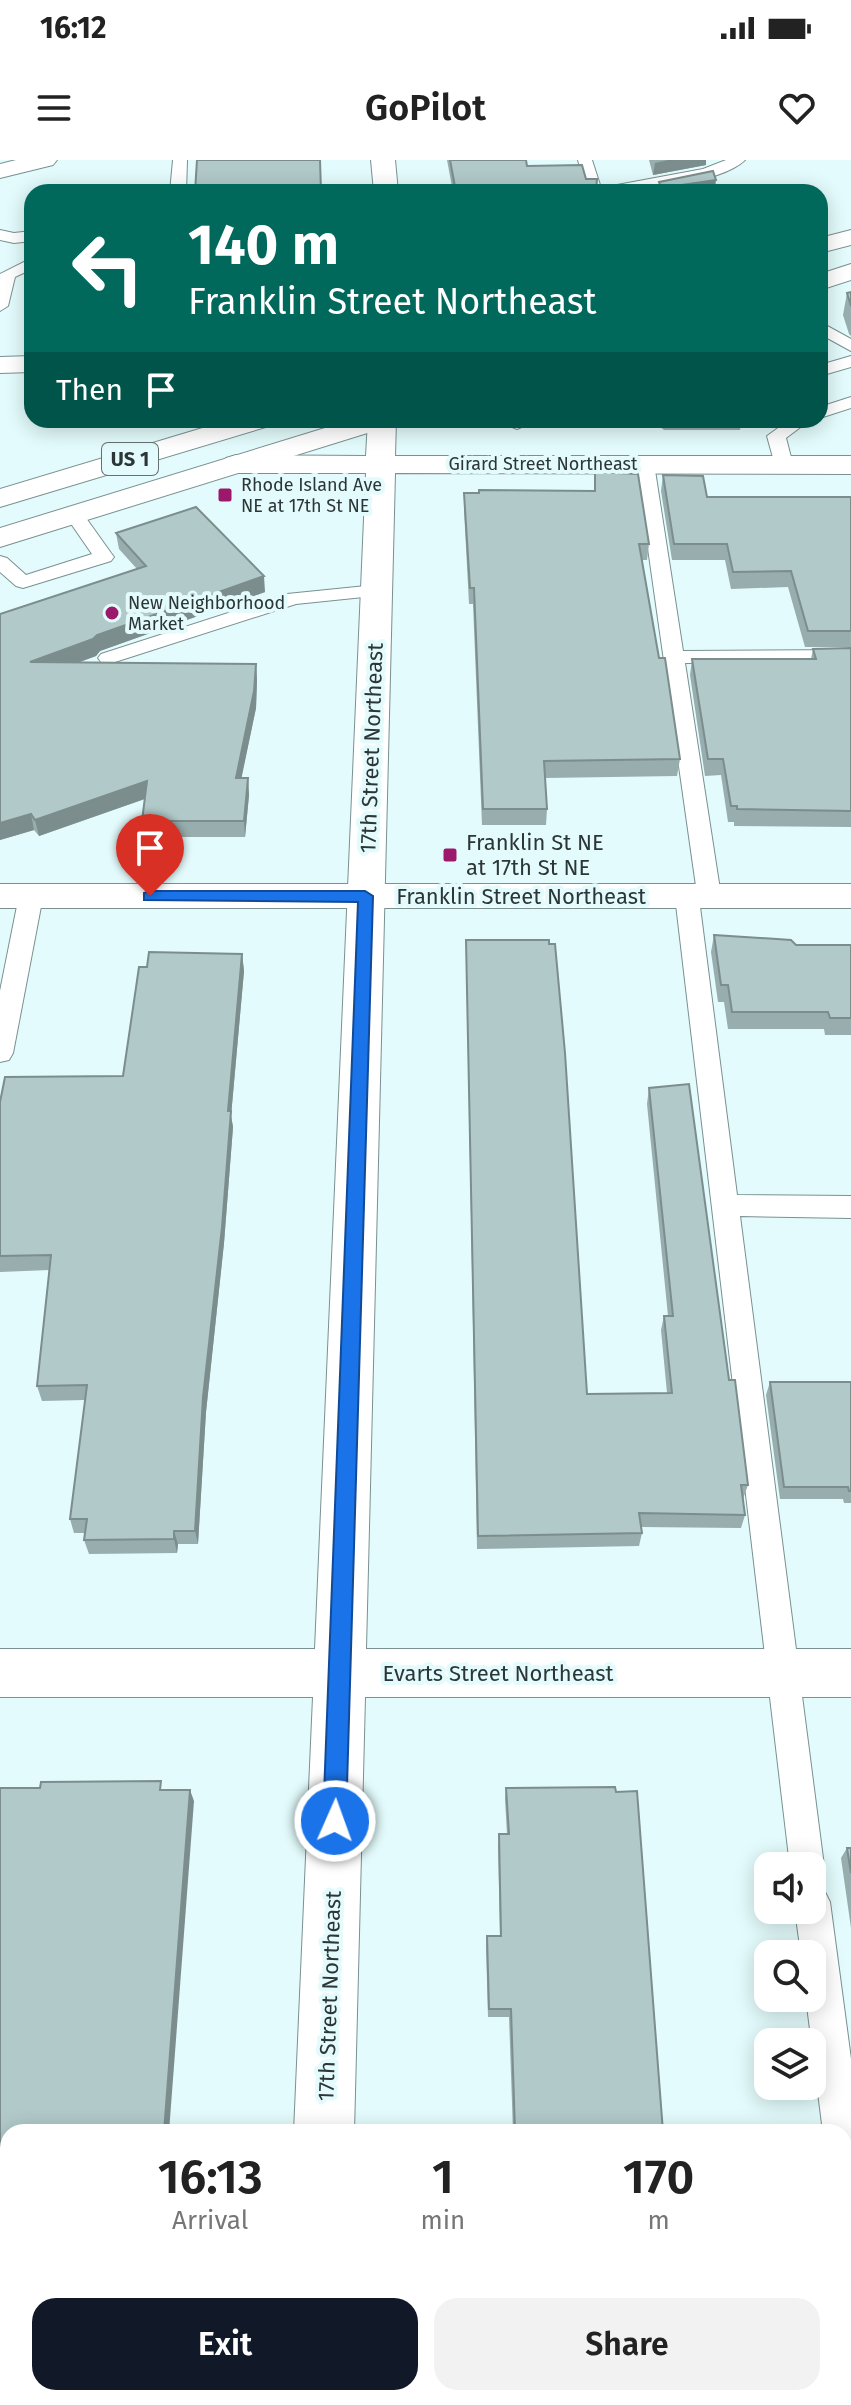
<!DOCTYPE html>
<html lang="en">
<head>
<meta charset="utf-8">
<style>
	:root { --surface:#fff; --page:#f2f2f2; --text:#222; --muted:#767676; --accent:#111827 }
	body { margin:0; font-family:"Fira Sans",sans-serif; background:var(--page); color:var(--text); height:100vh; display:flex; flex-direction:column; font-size:30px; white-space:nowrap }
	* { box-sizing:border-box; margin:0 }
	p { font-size:26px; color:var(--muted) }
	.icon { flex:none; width:44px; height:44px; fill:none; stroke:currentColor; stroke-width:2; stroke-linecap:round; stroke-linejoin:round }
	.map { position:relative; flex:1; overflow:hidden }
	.details { position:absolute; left:0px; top:1964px; width:852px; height:282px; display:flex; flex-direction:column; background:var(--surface); border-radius:24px 24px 0 0; box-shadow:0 4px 20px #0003 }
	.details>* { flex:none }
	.banner { position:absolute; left:24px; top:24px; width:804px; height:244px; border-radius:24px; box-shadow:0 4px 20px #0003; background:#00695c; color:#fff; overflow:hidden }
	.controls { position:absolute; left:754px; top:1692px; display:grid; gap:16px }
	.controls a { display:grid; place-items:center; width:72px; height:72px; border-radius:16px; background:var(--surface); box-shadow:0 4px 20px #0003; font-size:40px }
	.pin { position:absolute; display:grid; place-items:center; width:68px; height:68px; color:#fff; margin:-82px -34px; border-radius:50% 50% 50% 0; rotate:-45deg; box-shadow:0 0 8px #0007 }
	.pin .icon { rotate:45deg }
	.me { position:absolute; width:88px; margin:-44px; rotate:2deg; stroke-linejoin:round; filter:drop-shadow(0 0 6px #0008) }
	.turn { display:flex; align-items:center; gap:28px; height:168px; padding:0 32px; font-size:36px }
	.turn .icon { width:104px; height:104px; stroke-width:2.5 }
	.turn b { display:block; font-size:56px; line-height:68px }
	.then { display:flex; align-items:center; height:76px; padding:0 32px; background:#0003; gap:16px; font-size:30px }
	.eta { display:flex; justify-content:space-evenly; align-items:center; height:136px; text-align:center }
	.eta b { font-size:48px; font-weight:600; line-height:56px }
	.button { display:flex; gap:16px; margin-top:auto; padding:16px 32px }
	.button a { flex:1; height:92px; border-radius:24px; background:var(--accent); color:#fff; font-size:32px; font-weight:600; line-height:92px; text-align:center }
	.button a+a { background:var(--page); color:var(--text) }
	.status { display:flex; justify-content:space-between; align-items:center; height:56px; padding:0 40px; background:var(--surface); direction:ltr }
	.status svg { height:22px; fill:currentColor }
	header { display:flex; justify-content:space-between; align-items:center; height:104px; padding:0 32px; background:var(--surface); font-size:36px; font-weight:600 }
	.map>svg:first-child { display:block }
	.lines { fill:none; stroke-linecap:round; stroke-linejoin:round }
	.service-casing { stroke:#7a9091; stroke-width:2 }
	.minor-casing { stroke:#7a9091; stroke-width:2 }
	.tertiary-casing { stroke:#7a9091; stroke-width:2 }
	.primary-casing { stroke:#7a9091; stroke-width:2 }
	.service { fill:#fff; fill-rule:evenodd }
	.minor { fill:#fff; fill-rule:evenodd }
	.tertiary { fill:#fff; fill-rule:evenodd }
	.primary { fill:#fff; fill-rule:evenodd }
	.wall { fill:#98adad }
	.shaded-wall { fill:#7c8d8d }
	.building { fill:#b1c9c9; stroke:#7c8d8d; stroke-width:2 }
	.route { fill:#1a73e8; stroke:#114b97; stroke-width:2 }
	.poi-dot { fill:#9c186a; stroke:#e3fbfc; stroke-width:3 }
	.labels { text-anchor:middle; stroke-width:8; stroke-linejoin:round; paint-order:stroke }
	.far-street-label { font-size:18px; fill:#2d3637; stroke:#e3fbfc }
	.far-poi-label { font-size:18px; fill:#2d3637; stroke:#e3fbfc; text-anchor:start }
	.shield { fill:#e3fbfc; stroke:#647172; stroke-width:2 }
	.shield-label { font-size:20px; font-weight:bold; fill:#2d3637 }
	.street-label { font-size:22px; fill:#2d3637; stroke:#e3fbfc }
	.poi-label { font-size:22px; fill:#2d3637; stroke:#e3fbfc; text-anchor:start }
</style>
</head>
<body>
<div class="status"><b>16:12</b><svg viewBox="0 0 49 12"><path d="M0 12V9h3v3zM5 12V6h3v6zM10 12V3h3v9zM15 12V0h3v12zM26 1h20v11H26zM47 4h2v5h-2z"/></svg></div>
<header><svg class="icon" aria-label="menu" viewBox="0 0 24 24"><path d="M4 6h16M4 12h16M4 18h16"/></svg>GoPilot<svg class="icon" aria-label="heart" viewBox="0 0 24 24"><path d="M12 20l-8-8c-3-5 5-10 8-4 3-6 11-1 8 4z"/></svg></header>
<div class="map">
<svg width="851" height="2245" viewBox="0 0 851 2245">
	<rect width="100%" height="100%" fill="#e3fbfc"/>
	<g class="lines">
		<g class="service-casing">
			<g id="service">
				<polygon points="173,0 187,0 186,32 170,32"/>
				<path d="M578,0H592L601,28L703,9L726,0H745C718,26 625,32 587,32Z"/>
				<polygon points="0,70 14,73 32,71 32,81 14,83 0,80"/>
				<polygon points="32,98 32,109 15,117 8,146 0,151 0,114"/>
				<polygon points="820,162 851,179 851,191 820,174"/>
				<polygon points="851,196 851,207 820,216 820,205"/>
				<polygon points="851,237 851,248 820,258 820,247"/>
				<polygon points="496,260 537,260 517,269"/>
				<polygon points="789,260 810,260 786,278 793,305 784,311 775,305 767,276"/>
				<polygon points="645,298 654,304 683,491 851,490 851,502 685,503 721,736 717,742 709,744 699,739 737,1035 851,1036 851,1058 740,1056 824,1706 819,1718 812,1721 812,1706 790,1706 675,736 679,730 687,728 697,733 636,304"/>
				<polygon points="74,349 81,351 111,393 114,397 111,401 23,428 16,426 0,412 0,396 7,398 26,415 92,394 65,355"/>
				<polygon points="376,425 386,431 383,435 296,444 115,502 101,502 98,498 101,494 287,434"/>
				<polygon points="31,728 39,730 43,736 13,893 9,900 0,902 0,831 19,736 23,730"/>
				<polygon points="812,1724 824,1730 830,1742 851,1899 851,2059 844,2057 844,1972 823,1972 806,1838 812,1838 812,1794 801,1794 795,1750 812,1750"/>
			</g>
		</g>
		<g class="minor-casing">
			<g id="minor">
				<polygon points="16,0 57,0 53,5 0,18 0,4"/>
				<polygon points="371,0 395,0 398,32 374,32"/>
				<polygon points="32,196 32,212 0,213 0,197"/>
				<polygon points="368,260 396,260 395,296 851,296 851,314 395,313 366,1489 851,1489 851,1537 365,1537 354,1972 294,1972 313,1537 0,1537 0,1489 315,1489 366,313 236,313 226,310 222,304 226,298 236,295 366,296"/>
				<polygon points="283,2238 347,2238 346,2245 282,2245"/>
			</g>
		</g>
		<g class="tertiary-casing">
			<rect id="tertiary" x="0" y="724" width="851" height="24"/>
		</g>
		<g class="primary-casing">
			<g id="primary">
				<polygon points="851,70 851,85 820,93 820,78"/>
				<polygon points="851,104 851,120 820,130 820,114"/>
				<polygon points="229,260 273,260 269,266 0,347 0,329"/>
				<polygon points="351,260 394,260 390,266 0,387 0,368"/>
			</g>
		</g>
		<use href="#service" class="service"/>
		<use href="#minor" class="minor"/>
		<use href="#tertiary" class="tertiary"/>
		<use href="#primary" class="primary"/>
	</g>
	<g class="wall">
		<polygon points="447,0 520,0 527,6 586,19 597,32 453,32"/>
		<polygon points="649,0 706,0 706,5 653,15"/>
		<polygon points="847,133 851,146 851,176 849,174 843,155"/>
		<polygon points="651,260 742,260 740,270 664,270"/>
		<polygon points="595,312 649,384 647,400 642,400 659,498 680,599 677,616 545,618 547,649 546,665 482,665 473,444 469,444 464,350 464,333 594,331"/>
		<polygon points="663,315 707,337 851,337 851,487 805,487 788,427 731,429 725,400 672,400 661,331"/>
		<polygon points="116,373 265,432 100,491 96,496 77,503 256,504 257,520 256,548 241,618 248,618 249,635 245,677 144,677 142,661 145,639 39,676 34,670 0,680 0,454 137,409 119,389"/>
		<polygon points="851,488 851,667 734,666 734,662 728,662 721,615 705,616 690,515 692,499 811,499 813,489"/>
		<polygon points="714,775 796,785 851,785 851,875 825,875 824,869 728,869 724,842 718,842 711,792"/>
		<polygon points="466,780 587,1234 667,1233 661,1170 664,1156 668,1156 647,944 649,928 729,1220 748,1325 743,1339 745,1355 741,1368 641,1367 642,1373 639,1386 477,1389"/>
		<polygon points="242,794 244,811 231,956 233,967 224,1083 206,1252 198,1384 178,1384 177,1393 89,1394 84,1380 85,1373 74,1373 70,1359 85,1240 42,1241 37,1226 49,1110 0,1112 0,942 123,916 147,807"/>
		<polygon points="770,1222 851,1222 851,1343 844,1343 843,1339 780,1339 766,1235"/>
		<polygon points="506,1628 663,1972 513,1972 509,1857 488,1857 486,1786 487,1776 500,1776 498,1685 499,1674 507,1674 505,1639"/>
		<polygon points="847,1688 851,1688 851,1768 841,1698"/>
		<polygon points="767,2238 844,2238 849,2245 768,2245"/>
	</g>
	<g class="shaded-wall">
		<polygon points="668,0 706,0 706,5 653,15 655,3"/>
		<polygon points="716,20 715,29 692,32 660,32 661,28"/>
		<polygon points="264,416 265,432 100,491 96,496 33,519 30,502 97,475"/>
		<polygon points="256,504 257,520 256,548 238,635 236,618"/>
		<polygon points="248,618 249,635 245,677 244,661"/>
		<polygon points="147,621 150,637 39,676 35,660"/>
		<polygon points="31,654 34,670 0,680 0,663"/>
		<polygon points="242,794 244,811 231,956 233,967 224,1083 206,1252 198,1384 195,1371 203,1237"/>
		<polygon points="174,1371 178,1384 177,1393 174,1379"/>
		<polygon points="190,1630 194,1641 169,1972 164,1972"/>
		<polygon points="112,2238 117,2238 117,2245 111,2245"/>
	</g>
	<g class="building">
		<polygon points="197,0 320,0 321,32 195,32"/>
		<polygon points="450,0 526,0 527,6 582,5 586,19 597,19 596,32 456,32"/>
		<polygon points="713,11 716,20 661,28 659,22"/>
		<polygon points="851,132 851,146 847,133"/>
		<polygon points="595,312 638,314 649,384 639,384 659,498 665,498 680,599 544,601 547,649 483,649 474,428 470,428 464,333 479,333 479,330 595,331"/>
		<polygon points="663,315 703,316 707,337 851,337 851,471 808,471 791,411 733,412 727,384 674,384"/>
		<polygon points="196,347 264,416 97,475 93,479 30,502 256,504 254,531 236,618 248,618 244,661 142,661 147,621 35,660 31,654 0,663 0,454 146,406 116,373"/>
		<polygon points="851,488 851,651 737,649 737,646 731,646 723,599 708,599 692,499 816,499 813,489"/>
		<polygon points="714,775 791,780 796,785 851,785 851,858 830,858 828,852 732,852 728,825 721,825"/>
		<polygon points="466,780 549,780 549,784 555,784 565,893 587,1234 672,1233 664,1156 673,1156 649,928 689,924 729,1220 735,1220 748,1325 741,1325 745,1355 639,1353 642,1373 478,1376"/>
		<polygon points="149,792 242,794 228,951 231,951 222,1067 203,1237 195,1371 174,1371 174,1379 84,1380 87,1359 70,1359 87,1225 37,1226 51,1095 0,1096 0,942 5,917 123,916 139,807 147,807"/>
		<polygon points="770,1222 851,1222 851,1331 849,1331 848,1327 784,1327"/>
		<polygon points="161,1621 160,1630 190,1630 164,1972 8,1972 8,2238 112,2238 111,2245 0,2245 0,1628 40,1628 41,1622"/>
		<polygon points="615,1627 616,1632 637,1631 663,1972 515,1972 511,1849 489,1849 487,1776 501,1776 499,1674 509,1674 506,1628"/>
		<polygon points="847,1688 851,1688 851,1713"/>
		<polygon points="844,2216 849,2245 775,2245 774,2238 844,2238"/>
		<polygon points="514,2238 683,2238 684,2243 690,2243 690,2245 514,2245"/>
	</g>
	<polygon class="route" points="150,731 365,731 373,736 346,1661 342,1669 335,1672 327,1669 323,1661 358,742 144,740 144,733"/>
	<g class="poi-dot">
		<rect x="217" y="327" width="16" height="16" rx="4"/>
		<circle cx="112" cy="453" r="8"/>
		<rect x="442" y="687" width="16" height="16" rx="4"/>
	</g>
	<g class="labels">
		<g class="far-street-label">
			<text x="543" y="310">Girard Street Northeast</text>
		</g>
		<g class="far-poi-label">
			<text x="241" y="331">Rhode Island Ave<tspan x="241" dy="21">NE at 17th St NE</tspan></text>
			<text x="128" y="449">New Neighborhood<tspan x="128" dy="21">Market</tspan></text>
		</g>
		<rect class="shield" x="102" y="283" width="56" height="32" rx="6"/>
		<g class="shield-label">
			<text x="130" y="306">US 1</text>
		</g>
		<g class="street-label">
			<text transform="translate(371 588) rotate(-88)" y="8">17th Street Northeast</text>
			<text x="521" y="744">Franklin Street Northeast</text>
			<text x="498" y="1521">Evarts Street Northeast</text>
			<text transform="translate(329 1836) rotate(-88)" y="8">17th Street Northeast</text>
		</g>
		<g class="poi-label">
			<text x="466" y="690">Franklin St NE<tspan x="466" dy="25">at 17th St NE</tspan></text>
		</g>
	</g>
</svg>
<div class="controls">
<a><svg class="icon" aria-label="sound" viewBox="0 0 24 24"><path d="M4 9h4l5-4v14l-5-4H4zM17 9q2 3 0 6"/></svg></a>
<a><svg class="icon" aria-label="search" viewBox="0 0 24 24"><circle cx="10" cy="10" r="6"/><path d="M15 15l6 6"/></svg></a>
<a><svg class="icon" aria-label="layers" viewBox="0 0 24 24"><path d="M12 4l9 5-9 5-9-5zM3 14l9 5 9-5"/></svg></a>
</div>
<div class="pin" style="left:150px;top:736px;background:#d93025"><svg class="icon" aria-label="arrive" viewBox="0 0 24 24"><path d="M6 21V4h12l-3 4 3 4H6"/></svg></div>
<svg class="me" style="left:335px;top:1661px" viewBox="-20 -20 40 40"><circle r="17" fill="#1a73e8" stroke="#fff" stroke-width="3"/><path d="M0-11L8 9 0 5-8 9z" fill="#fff"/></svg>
<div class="banner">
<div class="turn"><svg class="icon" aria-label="left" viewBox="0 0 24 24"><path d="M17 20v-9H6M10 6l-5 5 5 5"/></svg><div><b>140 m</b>Franklin Street Northeast</div></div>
<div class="then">Then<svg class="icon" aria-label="arrive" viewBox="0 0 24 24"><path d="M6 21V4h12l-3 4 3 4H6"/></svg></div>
</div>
<section class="details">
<div class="eta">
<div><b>16:13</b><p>Arrival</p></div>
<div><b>1</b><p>min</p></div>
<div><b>170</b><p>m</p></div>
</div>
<div class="button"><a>Exit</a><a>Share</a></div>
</section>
</div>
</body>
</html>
